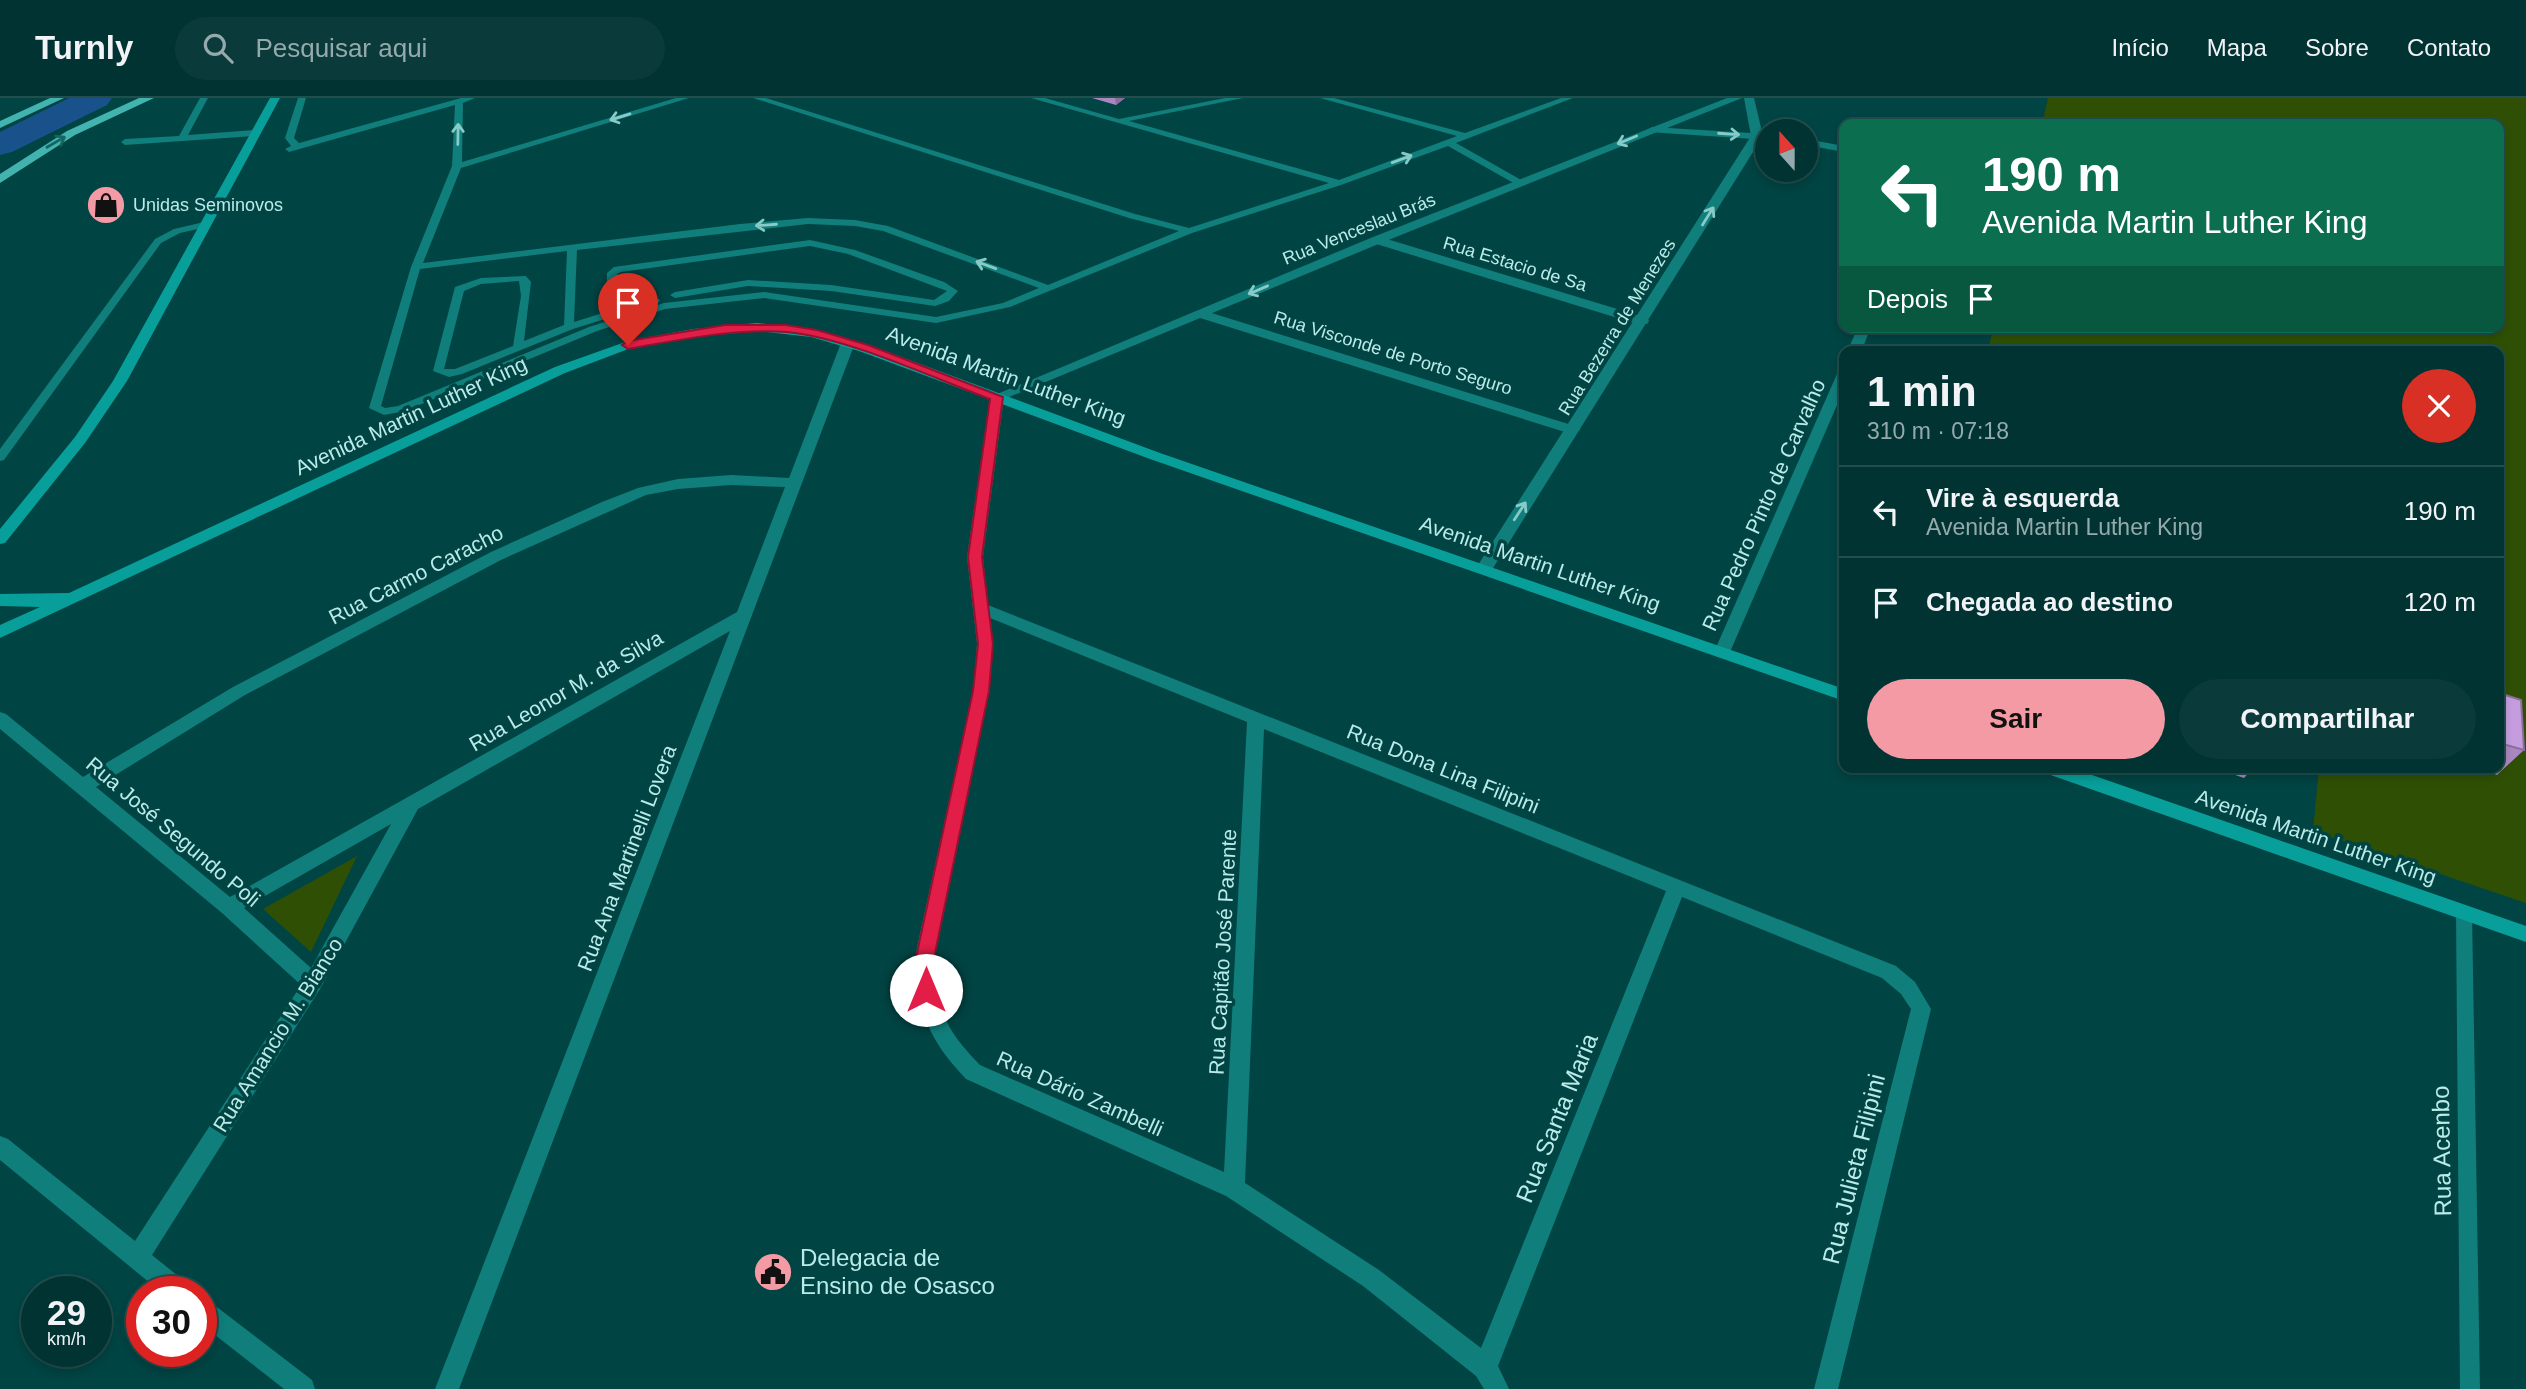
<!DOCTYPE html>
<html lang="pt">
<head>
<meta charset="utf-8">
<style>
	:root { --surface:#003332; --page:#0a3b3a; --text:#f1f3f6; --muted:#95aaac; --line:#224e4d; --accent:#f49aa5 }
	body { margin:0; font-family:Helvetica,sans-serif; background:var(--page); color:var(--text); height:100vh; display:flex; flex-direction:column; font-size:26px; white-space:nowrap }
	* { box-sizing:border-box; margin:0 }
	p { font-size:23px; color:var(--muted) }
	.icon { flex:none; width:38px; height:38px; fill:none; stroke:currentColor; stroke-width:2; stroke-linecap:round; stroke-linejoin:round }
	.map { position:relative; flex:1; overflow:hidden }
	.drawer { position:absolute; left:1839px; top:248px; width:665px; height:427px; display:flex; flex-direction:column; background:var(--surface); border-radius:14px; box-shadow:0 4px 10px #0003,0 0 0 2px var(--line) }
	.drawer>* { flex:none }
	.guide { position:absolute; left:1839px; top:21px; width:665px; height:214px; border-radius:14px; box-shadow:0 4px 10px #0003,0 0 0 2px var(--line); background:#0b6e4f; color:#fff; overflow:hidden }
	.needle { width:46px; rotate:339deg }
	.controls { position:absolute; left:1755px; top:21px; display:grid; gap:14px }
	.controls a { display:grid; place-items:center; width:63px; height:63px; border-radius:50%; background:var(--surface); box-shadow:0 4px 10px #0003,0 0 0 2px var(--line); font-size:35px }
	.speed { position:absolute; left:21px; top:1178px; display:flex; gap:14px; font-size:35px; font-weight:700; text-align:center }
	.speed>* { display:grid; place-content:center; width:91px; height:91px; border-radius:50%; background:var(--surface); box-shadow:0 4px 10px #0003,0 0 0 2px var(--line); line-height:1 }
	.speed small { font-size:18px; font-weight:400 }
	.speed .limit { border:10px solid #d22; background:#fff; color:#111 }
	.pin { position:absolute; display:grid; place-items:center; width:60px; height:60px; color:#fff; margin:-72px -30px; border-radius:50% 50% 50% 0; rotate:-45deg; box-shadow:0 0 7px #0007 }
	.pin .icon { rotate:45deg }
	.me { position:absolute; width:77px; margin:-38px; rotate:0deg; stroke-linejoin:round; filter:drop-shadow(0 0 5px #0008) }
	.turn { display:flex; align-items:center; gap:24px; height:147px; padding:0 28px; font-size:32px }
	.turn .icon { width:91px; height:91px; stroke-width:2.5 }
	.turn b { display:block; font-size:49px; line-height:60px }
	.then { display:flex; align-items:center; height:66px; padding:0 28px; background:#0003; gap:14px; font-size:26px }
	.round { display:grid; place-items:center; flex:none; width:74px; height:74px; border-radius:37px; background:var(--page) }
	.summary { display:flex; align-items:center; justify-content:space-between; height:119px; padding:0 28px }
	h1 { font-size:42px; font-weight:700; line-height:52px }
	.primary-button { display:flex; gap:14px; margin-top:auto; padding:14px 28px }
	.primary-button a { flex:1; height:80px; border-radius:42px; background:var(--accent); color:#111; font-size:28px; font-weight:700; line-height:80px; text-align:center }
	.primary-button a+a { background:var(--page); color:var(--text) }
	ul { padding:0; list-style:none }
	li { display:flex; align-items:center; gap:21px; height:91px; padding:0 28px; border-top:2px solid var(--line) }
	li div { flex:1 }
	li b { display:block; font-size:26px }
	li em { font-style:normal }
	header { display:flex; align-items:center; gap:42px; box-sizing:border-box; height:98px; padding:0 35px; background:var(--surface); border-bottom:2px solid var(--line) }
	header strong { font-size:33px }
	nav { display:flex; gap:38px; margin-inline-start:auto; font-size:24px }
	.search { width:490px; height:63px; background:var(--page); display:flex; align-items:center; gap:18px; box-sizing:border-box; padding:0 24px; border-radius:38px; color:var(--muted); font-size:26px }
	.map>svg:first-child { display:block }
	.green { fill:#2f5004 }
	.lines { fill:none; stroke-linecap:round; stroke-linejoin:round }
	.river { fill:#19518a; fill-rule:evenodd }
	.service { fill:#107e7b; fill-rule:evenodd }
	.minor { fill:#107e7b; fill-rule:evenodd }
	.tertiary { fill:#107e7b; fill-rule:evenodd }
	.secondary { fill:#089e9a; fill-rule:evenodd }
	.primary { fill:#42b3af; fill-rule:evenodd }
	.wall { fill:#a987c0 }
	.shaded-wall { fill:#8a6e9c }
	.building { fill:#c59ddf; stroke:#8a6e9c; stroke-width:2 }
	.oneway { stroke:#87cac8 }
	.oneway2 { stroke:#146563 }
	.route { fill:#e11d48; stroke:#92132f; stroke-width:2 }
	.labels { text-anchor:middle; stroke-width:7; stroke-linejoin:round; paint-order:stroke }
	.far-poi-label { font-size:18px; fill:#baebe9; stroke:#004443; text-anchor:start }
	.far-street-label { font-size:18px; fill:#baebe9; stroke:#004443 }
	.street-label { font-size:21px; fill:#baebe9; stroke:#004443 }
	.near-street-label { font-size:24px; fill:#baebe9; stroke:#004443 }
	.near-poi-label { font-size:24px; fill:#baebe9; stroke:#004443; text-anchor:start }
</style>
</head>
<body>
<header>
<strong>Turnly</strong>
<div class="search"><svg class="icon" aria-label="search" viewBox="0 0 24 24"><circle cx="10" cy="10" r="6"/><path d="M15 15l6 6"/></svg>Pesquisar aqui</div>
<nav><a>Início</a><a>Mapa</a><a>Sobre</a><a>Contato</a></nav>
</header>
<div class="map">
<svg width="2526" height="1291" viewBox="0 0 2526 1291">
	<rect width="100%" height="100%" fill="#004443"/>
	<g class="green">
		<polygon points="2048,0 2526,0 2526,805 2313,733 2319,670 2499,670 2499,254 1988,254 1993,229 2499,229 2499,26 2042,26"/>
		<polygon points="357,758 311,854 263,811"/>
	</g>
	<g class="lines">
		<polygon class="river" points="69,0 112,0 107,7 12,54 0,57 0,34"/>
		<g class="service">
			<polygon points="200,0 208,0 188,37 254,32 258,35 254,38 125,47 121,44 125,41 179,38"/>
			<path d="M298,0H306L294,40L299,45L461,0H475L463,5L462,64L676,0H689L461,70L423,165L740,126L808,120L855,122L888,128L1048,187L1179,133L1129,120L753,0H766L1135,116L1189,130L1329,85L1031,0H1045L1119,21L1225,0H1243L1129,23L1339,82L1457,38L1320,0H1334L1465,35L1561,0H1573L1456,45L1523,83V87H1517L1448,48L1341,87L1192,135L1010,209L936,225L764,200L665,211L597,233L405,313L384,317L369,310L411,169L452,68L455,7L289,54L285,51L291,48L285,40ZM808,126L855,128L883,133L1039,190L1003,205L936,219L764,194L664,205L589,229L398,308L385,310L381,308L420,171L567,153L564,227L524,243L531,184L526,178L481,180L455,189L433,273L449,279L462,276L573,231L659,204L660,202L655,199L616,211L617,176L621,174L810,148L848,156L947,193L934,202L831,187L748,182L675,194L670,197L675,200L748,188L831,193L935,208L949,203L958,193L944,184L855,152L810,142L614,169L607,175L606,214L574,224L577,152ZM519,183L521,198L513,248L455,271H444L464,193L481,186Z"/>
			<polygon points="204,124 207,125 207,129 180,135 161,145 4,362 0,363 0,351 155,141 174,131"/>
			<polygon points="2464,807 2469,809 2472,814 2480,1291 2460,1291 2456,814 2459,809"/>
		</g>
		<g class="minor">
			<polygon points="1652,29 1768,36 1768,42 1648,34 1646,32"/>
			<polygon points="1806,41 1844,48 1844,54 1806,47"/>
			<polygon points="1377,138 1647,220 1649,223 1647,226 1637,226 1373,145 1371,142"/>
			<polygon points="1202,212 1578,329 1580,332 1573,336 1568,335 1197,219 1196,216"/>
			<polygon points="1858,229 1871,229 1861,254 1847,254"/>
			<path d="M848,241L855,245L459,1291H435L730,533L418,711L320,891L152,1157L188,1186L191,1194H161L0,1062V1038L8,1041L135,1143L301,887L222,815L0,631V614L6,616L83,679L233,589L491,454L602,404L638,390L678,381L731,377L789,380L841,245ZM731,387L785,389L737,514L230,799L96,689L245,597L501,462L646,397L678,391ZM391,726L311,870L244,810Z"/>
			<polygon points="1844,272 1844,291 1730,554 1722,560 1716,558 1714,554 1837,276"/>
			<path d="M997,295L1004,299L983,459L988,507L1896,868L1915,884L1931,911L1838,1291H1814L1911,911L1901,896L1882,880L1682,799L1498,1268L1509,1291H1484L1476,1278L1363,1188L1226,1098L966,981C926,939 917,911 916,854L973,593L977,546L967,459L990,299ZM990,520L1247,624L1224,1074L980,967C941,927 937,910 936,854L989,593L993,546ZM1264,631L1666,793L1481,1250L1379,1172L1245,1085Z"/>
			<polygon points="201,1199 209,1203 312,1282 315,1291 284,1291 201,1226"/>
		</g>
		<g class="tertiary">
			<polygon points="1727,0 1742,0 1381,145 1002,302 997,303 990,299 1373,139"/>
			<polygon points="1744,0 1754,0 1763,38 1490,475 1478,475 1476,471 1478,467 1751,38"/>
		</g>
		<g class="secondary">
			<polygon points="270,0 280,0 127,283 85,345 5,445 0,446 0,431 75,339 113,283"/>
			<polygon points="757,225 812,231 869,247 1160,355 1844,591 1844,603 1150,361 859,253 811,239 757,233 693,239 631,250 565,275 0,540 0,527 40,509 0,508 0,496 69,495 555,269 628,243 693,231"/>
			<polygon points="2042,670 2072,670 2526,828 2526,844 2045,675"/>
		</g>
		<g class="primary">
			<polygon points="50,0 64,0 0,30 0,23"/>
			<polygon points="139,0 154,0 75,37 0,85 0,76 67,33"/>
		</g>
	</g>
	<g class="wall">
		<polygon points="1092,0 1125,0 1116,7"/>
		<polygon points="2499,595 2524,652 2497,677 2477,670 2499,670"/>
		<polygon points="2215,670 2253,670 2244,680"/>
	</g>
	<polygon class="shaded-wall" points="1115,0 1125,0 1116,7"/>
	<polygon class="building" points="2499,595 2521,602 2524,652 2499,645"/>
	<defs><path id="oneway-shaft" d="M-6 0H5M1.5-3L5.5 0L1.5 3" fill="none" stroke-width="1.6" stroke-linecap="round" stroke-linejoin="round" transform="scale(1.75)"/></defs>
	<g class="oneway">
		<use href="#oneway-shaft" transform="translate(620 19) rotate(163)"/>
		<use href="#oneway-shaft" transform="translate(458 36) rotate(-89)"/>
		<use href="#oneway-shaft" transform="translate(1729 36) rotate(4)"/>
		<use href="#oneway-shaft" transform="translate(1627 42) rotate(158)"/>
		<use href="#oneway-shaft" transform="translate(1402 61) rotate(-20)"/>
		<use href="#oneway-shaft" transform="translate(1708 118) rotate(-58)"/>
		<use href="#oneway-shaft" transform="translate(766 127) rotate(176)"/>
		<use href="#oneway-shaft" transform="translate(986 167) rotate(-160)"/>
		<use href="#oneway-shaft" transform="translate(1258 192) rotate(157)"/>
		<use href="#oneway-shaft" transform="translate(1520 413) rotate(-57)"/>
	</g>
	<use class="oneway2" href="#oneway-shaft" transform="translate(56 44) rotate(-30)"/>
	<path class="route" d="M725,227H786L817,232L868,247L1003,299L982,459L993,546L989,593L935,855V892L933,898L926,900L920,898L917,892V855L973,593L978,546L968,459L990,301C931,279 848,240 787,234C733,230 680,242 628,251L622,247L628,243Z"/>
	<defs>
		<g id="shop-disc" transform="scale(2.0125)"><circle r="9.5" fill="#f49aa5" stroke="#004443"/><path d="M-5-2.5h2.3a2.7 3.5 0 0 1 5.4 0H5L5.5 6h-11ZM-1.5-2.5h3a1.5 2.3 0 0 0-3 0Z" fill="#111"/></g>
		<g id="civic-disc" transform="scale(2.0125)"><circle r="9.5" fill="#f49aa5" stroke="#004443"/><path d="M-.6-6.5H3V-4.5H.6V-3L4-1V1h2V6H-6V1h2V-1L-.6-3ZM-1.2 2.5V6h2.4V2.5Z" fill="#111"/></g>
	</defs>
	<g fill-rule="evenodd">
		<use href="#shop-disc" x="106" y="107"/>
		<use href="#civic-disc" x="773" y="1174"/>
	</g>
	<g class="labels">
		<g class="far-poi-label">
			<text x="133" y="113">Unidas Seminovos</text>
		</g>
		<g class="far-street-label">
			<text transform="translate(1359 131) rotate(-22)" y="6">Rua Venceslau Brás</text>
			<text transform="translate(1515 166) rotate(17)" y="6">Rua Estacio de Sa</text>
			<text transform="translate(1617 229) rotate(-58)" y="6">Rua Bezerra de Menezes</text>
			<text transform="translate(1393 255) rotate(17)" y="6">Rua Visconde de Porto Seguro</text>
		</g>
		<g class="street-label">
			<text transform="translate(1006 278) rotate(20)" y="7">Avenida Martin Luther King</text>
			<text transform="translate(411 318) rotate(-25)" y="7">Avenida Martin Luther King</text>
			<text transform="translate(1764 407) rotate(-66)" y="7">Rua Pedro Pinto de Carvalho</text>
			<text transform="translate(1540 466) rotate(19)" y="7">Avenida Martin Luther King</text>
			<text transform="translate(416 477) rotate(-27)" y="7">Rua Carmo Caracho</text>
			<text transform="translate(566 593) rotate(-30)" y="7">Rua Leonor M. da Silva</text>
			<text transform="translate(1443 671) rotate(22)" y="7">Rua Dona Lina Filipini</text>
			<text transform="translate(173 734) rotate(40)" y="7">Rua José Segundo Poli</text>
			<text transform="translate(2316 739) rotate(19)" y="7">Avenida Martin Luther King</text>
			<text transform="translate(627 760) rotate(-69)" y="7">Rua Ana Martinelli Lovera</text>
			<text transform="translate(1223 854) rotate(-87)" y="7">Rua Capitão José Parente</text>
			<text transform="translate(278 937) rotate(-58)" y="7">Rua Amancio M. Bianco</text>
			<text transform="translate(1080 996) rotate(24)" y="7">Rua Dário Zambelli</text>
		</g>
		<g class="near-street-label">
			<text transform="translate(1557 1020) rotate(-68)" y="8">Rua Santa Maria</text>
			<text transform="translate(2442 1053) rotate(-91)" y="8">Rua Acenbo</text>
			<text transform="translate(1854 1071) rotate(-76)" y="8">Rua Julieta Filipini</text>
		</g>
		<g class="near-poi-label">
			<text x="800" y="1168">Delegacia de<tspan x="800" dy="28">Ensino de Osasco</tspan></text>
		</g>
	</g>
</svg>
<div class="controls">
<a><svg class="needle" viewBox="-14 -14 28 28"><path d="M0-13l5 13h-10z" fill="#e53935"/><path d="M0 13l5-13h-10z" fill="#95aaac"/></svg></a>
</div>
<div class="speed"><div>29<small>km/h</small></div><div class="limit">30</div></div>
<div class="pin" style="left:628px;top:247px;background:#d93025"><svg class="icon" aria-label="arrive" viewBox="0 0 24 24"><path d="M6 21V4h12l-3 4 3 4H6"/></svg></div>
<svg class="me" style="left:926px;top:892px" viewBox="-20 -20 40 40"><circle r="19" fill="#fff"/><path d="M0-13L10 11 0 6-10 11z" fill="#e11d48"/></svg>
<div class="guide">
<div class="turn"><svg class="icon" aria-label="left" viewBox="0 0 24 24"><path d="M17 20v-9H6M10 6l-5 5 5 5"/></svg><div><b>190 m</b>Avenida Martin Luther King</div></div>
<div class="then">Depois<svg class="icon" aria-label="arrive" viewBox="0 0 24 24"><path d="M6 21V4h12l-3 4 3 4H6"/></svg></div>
</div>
<section class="drawer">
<div class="summary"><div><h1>1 min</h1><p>310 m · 07:18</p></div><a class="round" style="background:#d93025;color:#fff"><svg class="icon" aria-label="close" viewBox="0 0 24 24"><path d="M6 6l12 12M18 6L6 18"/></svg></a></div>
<ul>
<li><svg class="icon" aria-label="left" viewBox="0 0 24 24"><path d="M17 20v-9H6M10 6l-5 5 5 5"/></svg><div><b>Vire à esquerda</b><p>Avenida Martin Luther King</p></div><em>190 m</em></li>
<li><svg class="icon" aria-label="arrive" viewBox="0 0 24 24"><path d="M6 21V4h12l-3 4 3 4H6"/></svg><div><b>Chegada ao destino</b></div><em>120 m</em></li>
</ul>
<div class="primary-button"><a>Sair</a><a>Compartilhar</a></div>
</section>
</div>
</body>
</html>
